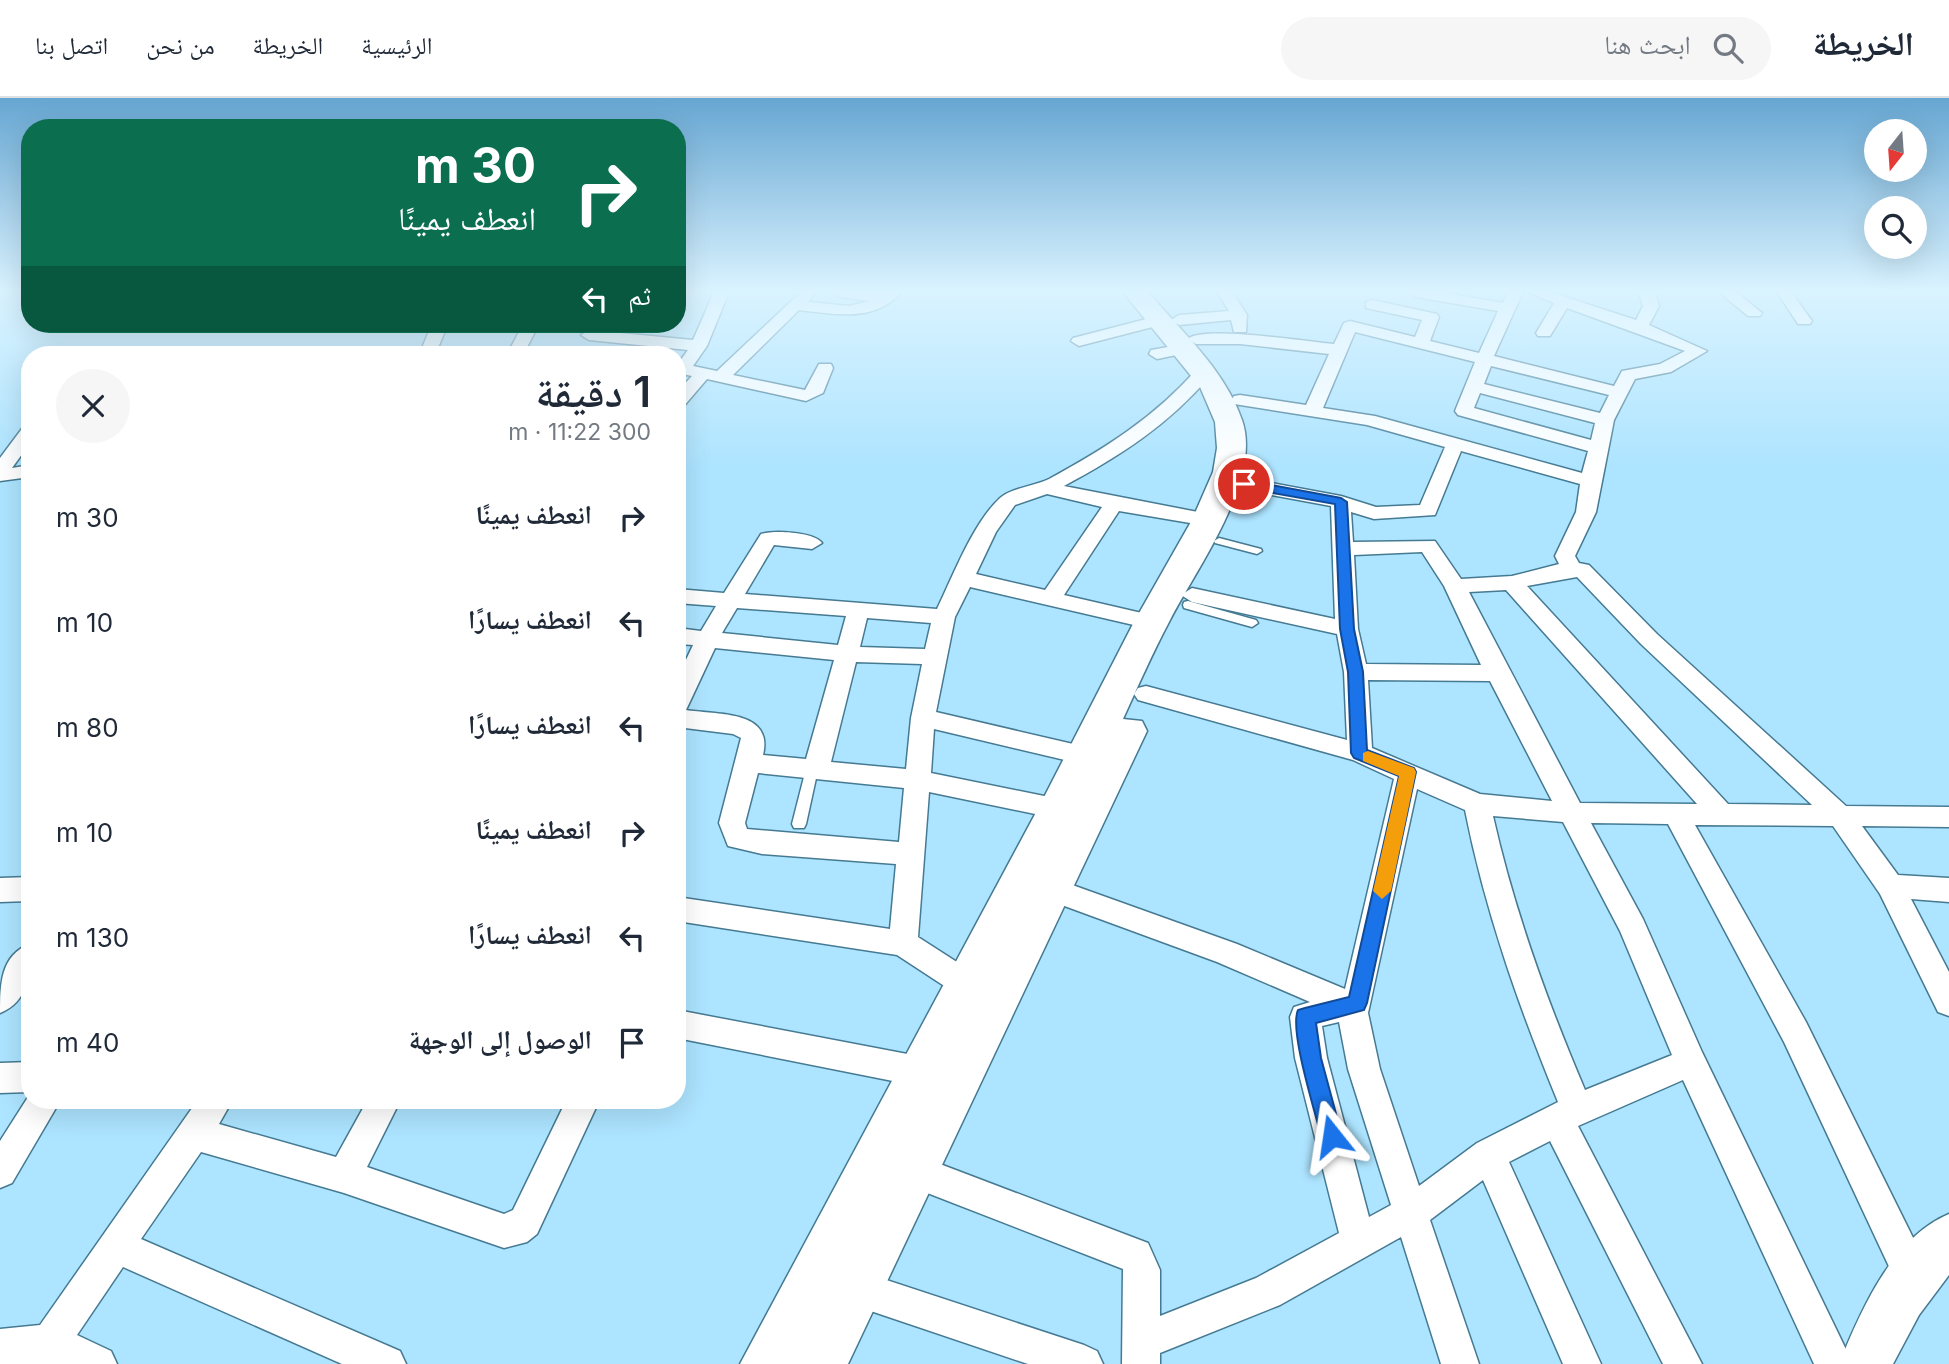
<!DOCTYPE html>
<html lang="ar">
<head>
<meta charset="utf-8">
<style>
	:root { --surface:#fff; --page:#f6f6f7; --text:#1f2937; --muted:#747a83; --line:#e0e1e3 }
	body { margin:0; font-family:Inter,"Noto Naskh Arabic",sans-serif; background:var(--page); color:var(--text); direction:rtl; height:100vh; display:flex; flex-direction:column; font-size:26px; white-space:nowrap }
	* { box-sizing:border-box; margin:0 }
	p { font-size:23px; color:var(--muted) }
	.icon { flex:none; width:38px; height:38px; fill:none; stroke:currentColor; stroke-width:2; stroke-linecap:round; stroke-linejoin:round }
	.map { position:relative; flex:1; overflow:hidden; direction:ltr }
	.sheet { position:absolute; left:21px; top:248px; width:665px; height:763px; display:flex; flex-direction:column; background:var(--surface); border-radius:28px; box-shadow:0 7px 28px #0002; direction:rtl }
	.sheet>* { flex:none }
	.banner { position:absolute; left:21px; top:21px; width:665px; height:214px; border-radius:28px; box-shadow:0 7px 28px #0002; direction:rtl; background:#0b6e4f; color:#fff; overflow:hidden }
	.needle { width:46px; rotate:197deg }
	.tools { position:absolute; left:1864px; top:21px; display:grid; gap:14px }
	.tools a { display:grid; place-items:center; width:63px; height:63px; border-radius:50%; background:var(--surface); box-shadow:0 7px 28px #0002; font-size:35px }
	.pin { position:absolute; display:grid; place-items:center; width:60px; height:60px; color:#fff; margin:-30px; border:4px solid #fff; border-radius:50%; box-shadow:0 2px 7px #0007 }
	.me { position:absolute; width:77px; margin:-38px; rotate:345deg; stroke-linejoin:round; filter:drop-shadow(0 0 5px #0008) }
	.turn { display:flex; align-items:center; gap:24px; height:147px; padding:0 35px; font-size:32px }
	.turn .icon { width:91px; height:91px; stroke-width:2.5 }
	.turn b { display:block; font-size:49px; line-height:60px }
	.then { display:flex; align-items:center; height:66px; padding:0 35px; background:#0003; gap:14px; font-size:26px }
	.round { display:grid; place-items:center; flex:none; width:74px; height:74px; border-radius:37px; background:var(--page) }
	.headline { display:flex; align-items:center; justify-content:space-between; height:119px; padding:0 35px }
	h1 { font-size:42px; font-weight:600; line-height:52px }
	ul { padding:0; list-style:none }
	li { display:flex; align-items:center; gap:21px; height:105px; padding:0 35px }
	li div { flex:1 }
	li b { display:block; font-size:26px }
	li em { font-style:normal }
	header { display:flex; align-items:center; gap:42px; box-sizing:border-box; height:98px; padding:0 35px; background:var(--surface); border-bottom:2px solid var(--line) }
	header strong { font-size:33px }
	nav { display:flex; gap:38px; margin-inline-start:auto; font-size:24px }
	.search { width:490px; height:63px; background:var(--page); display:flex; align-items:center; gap:18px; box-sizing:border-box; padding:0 24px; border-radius:38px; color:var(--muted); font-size:26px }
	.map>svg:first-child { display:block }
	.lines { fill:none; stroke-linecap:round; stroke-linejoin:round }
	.lane-casing { stroke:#457a92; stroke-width:3 }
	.street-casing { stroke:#457a92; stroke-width:3 }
	.secondary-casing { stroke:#457a92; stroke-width:3 }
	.primary-casing { stroke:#457a92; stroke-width:3 }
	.lane { fill:#fff; fill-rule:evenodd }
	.street { fill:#fff; fill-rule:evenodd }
	.secondary { fill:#fff; fill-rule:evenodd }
	.primary { fill:#fff; fill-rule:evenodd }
	.route { fill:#1a73e8; stroke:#114b97; stroke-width:2 }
	.slow { fill:#f59e0b }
</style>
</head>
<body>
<header>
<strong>الخريطة</strong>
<div class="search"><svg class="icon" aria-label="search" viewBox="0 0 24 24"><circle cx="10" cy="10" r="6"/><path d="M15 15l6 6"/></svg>ابحث هنا</div>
<nav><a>الرئيسية</a><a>الخريطة</a><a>من نحن</a><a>اتصل بنا</a></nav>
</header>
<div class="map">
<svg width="1949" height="1266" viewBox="0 0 1949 1266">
	<rect width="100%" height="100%" fill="#ade4ff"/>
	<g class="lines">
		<g class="lane-casing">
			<g id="lane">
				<polygon points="1219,440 1261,451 1262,453 1257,456 1215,445 1214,443"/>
				<polygon points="1188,503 1256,522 1258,525 1252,529 1184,510 1183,507 1184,504"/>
				<polygon points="812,666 816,668 818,671 806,726 804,730 794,730 792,726 806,671 808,668"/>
			</g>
		</g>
		<g class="street-casing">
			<g id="street">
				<path d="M714,194H729L707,248L693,268L717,273L801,194H816L808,204L849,208L870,203L840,199L833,194H901C875,225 834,216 799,212L733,277L805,292L819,266H831L833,270L823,295L806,303L707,281L683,309L677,310V294L692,278L677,275V267L688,252L589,242L581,237L589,232L693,242Z"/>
				<polygon points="1217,194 1232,194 1247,217 1246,234 1234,234 1231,222 1179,227 1171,222 1179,217 1229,213"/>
				<path d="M1409,194H1440L1503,205L1509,194H1523L1494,258L1614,288L1622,273L1660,266L1685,253L1567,210L1550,238H1538L1536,235L1554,205L1528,194H1550L1636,222L1643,208L1639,194H1654L1659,208L1649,227L1707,253L1671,274L1635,281L1614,322L1596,414L1575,458L1579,465L1589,467L1657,536L1846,708L1949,709V729L1862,728L1898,777L1949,780V804L1911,801L1949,874V918L1938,914L1880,796L1833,728L1695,727L1806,924L1926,1166L1931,1179L1926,1192L1913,1197L1900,1192L1784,944L1668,726L1591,725L1643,821L1702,954L1853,1266H1814L1683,982L1578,1028L1702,1266H1663L1550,1043L1509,1064L1601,1266H1563L1483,1082L1430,1122L1479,1266H1441L1401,1139L1280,1207L1160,1255V1266H1122L1123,1171L899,1084L894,1072L899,1060L911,1055L1148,1145L1160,1172V1218L1256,1180L1339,1135L1295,960L1290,919L1294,909L1310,904L1217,864L1040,799L1036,791L1040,783L1050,779L1237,846L1345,891L1394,681L1353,662L1138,602L1134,596L1138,590L1146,588L1347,642L1344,574L1337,536L1192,504L1181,497L1192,490L1335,521L1331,408L1244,392L1234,386L1244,380L1341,398L1376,409L1420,407L1445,349L1367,327L1234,306L1231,302L1234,298L1240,297L1306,307L1329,256L1240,246H1196L1188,241C1201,227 1310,244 1334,246L1344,225L1350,223L1415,239L1422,222L1366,210V204L1372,202L1437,216L1439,219L1430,243L1479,255L1498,213L1416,199ZM1355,234L1475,264L1455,313L1458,317L1588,353L1582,375L1375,318L1323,310ZM1491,268L1609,297L1600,315L1484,286ZM1480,295L1595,325L1591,342L1474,310ZM1461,353L1580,386L1576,414L1555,458L1559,466L1512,478L1461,481L1435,443L1353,444L1351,414L1374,421L1435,417ZM1422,454L1444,488L1481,567L1366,566L1358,531L1354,457ZM1577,479L1641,546L1812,707L1728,706L1527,488ZM1506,492L1697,706L1580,705L1469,494ZM1368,582L1490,583L1552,703L1480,696L1372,650ZM1417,691L1465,712C1485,813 1519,909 1558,1004L1477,1045L1419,1088L1380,971L1368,915ZM1493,718L1563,724L1620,833L1672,957L1585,992C1547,903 1514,812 1493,718ZM1339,924L1348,971L1391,1107L1369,1119L1327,960L1322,928Z"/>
				<polygon points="1719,194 1736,194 1762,215 1760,218 1748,218"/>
				<polygon points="1777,194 1791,194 1812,223 1810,226 1798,226"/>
				<polygon points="1158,218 1164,220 1164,226 1079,248 1071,243 1073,240"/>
				<polygon points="432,226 448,226 435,257 419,257"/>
				<polygon points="523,226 539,226 523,257 507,257"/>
				<polygon points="1185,246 1191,248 1191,254 1157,261 1149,256 1151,252"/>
				<path d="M1204,269L1212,274L1210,278C1168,327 1120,358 1064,388L1208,416L1218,422L1208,428L1119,413L1064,497L1159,519L1162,524L1159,529L1151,531L970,489L955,519L936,614L1086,649L1095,651L1099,658L1095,665L1086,667L934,631L931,675L1059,701L1068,704L1072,711L1068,718L1059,721L929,694L918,839L977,877L981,886L977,895L966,899L955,895L897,857L677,823V799L890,831L896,766L762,756L728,748L719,725L741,640L733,636L677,629V581L693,547L677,546V530L701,533L716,508L677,505V491L724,495L761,436C774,432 814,434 822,445L812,451L774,447L745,496L937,511C953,478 973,425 1000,400C1011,390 1035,388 1049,381C1106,350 1155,319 1198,270ZM1047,396L1102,409L1045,492L976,476L996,434L1015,407ZM737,510L846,518L838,547L722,535ZM867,520L931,525L925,551L860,549ZM715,550L834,562L806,661L763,657C774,612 718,617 686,612ZM856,564L922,566L911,620L906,671L831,664ZM758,675L904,690L899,744L747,731L745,725Z"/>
				<polygon points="30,327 30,345 12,370 30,367 30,379 0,383 0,360 24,328"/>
				<polygon points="30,779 30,803 0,804 0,780"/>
				<path d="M30,846C30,873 30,903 0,915C0,888 0,857 30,846Z"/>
				<polygon points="677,912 923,959 934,963 939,974 934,985 923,989 677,940"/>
				<polygon points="30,964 30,994 0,995 0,965"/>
				<polygon points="30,996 30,1003 60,1003 12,1085 0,1090 0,1043"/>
				<polygon points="197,1003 232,1003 219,1026 336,1059 367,1003 400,1003 367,1069 504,1116 513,1112 566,1003 599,1003 537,1136 527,1144 504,1150 344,1095 201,1054 141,1141 400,1253 406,1266 342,1266 123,1169 77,1237 111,1253 117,1266 0,1266 0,1231 40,1227"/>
				<polygon points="853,1171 1084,1247 1097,1253 1103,1266 1028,1266 853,1207 840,1202 835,1189 840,1176"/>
			</g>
		</g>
		<g class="secondary-casing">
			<path id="secondary" d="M1949,1116V1177L1919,1217L1893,1266H1839C1861,1212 1892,1140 1949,1116Z"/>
		</g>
		<g class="primary-casing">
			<path id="primary" d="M1123,194H1148C1181,233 1225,272 1242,322C1263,382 1195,472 1169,524C1152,556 1138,588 1123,621L1142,623L1147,633L848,1266H740L1040,707L1134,524L1192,422L1213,374L1217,350L1215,324L1200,289Z"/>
		</g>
		<use href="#lane" class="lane"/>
		<use href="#street" class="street"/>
		<use href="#secondary" class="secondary"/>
		<use href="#primary" class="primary"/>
	</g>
	<linearGradient id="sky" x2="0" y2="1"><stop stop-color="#66a6d2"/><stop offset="0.52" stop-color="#daf3ff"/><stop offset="1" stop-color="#daf3ff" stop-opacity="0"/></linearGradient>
	<rect width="1949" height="371" fill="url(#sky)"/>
	<path class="route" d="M1244,382L1341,400L1347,404L1354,531L1363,574L1367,652L1414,670L1416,674L1367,905L1364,912L1316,925L1321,960L1342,1038L1339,1045L1332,1048L1324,1045L1321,1038C1315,1013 1289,932 1298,912L1305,910L1349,899L1399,678L1354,660L1351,655L1348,574L1340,531L1335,406L1239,389V383Z"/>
	<polygon class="slow" points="1368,653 1414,670 1416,674 1391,793 1382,801 1373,793 1399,678 1363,663 1363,655"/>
</svg>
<div class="tools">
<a><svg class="needle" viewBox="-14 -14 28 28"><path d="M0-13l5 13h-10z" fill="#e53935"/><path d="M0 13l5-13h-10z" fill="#747a83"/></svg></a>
<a><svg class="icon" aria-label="search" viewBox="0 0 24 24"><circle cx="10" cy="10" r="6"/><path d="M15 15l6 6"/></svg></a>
</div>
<div class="pin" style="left:1244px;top:386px;background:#d93025"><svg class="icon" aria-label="arrive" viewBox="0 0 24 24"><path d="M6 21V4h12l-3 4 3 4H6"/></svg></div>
<svg class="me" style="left:1332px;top:1038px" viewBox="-20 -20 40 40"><path d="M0-17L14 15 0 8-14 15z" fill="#1a73e8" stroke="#fff" stroke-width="4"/></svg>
<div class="banner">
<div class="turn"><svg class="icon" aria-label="right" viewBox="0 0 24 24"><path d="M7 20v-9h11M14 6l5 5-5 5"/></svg><div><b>30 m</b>انعطف يمينًا</div></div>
<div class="then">ثم<svg class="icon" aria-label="left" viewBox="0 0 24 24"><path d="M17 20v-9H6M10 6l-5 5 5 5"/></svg></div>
</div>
<section class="sheet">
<div class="headline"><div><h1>1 دقيقة</h1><p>300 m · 11:22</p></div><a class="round"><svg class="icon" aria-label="close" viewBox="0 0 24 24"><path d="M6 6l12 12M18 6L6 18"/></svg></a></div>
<ul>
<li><svg class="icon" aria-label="right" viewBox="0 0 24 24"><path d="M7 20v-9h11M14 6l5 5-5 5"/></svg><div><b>انعطف يمينًا</b></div><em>30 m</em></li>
<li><svg class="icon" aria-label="left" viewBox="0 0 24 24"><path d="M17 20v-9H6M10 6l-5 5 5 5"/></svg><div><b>انعطف يسارًا</b></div><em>10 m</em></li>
<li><svg class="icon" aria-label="left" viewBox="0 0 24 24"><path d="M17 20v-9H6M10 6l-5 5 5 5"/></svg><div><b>انعطف يسارًا</b></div><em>80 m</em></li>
<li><svg class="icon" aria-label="right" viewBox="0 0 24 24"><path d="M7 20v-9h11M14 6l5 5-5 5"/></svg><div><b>انعطف يمينًا</b></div><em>10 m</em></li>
<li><svg class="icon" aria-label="left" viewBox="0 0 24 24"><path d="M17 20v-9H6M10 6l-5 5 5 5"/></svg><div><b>انعطف يسارًا</b></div><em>130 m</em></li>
<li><svg class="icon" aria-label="arrive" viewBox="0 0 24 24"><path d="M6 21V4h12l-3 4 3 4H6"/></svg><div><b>الوصول إلى الوجهة</b></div><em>40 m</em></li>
</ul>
</section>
</div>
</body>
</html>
